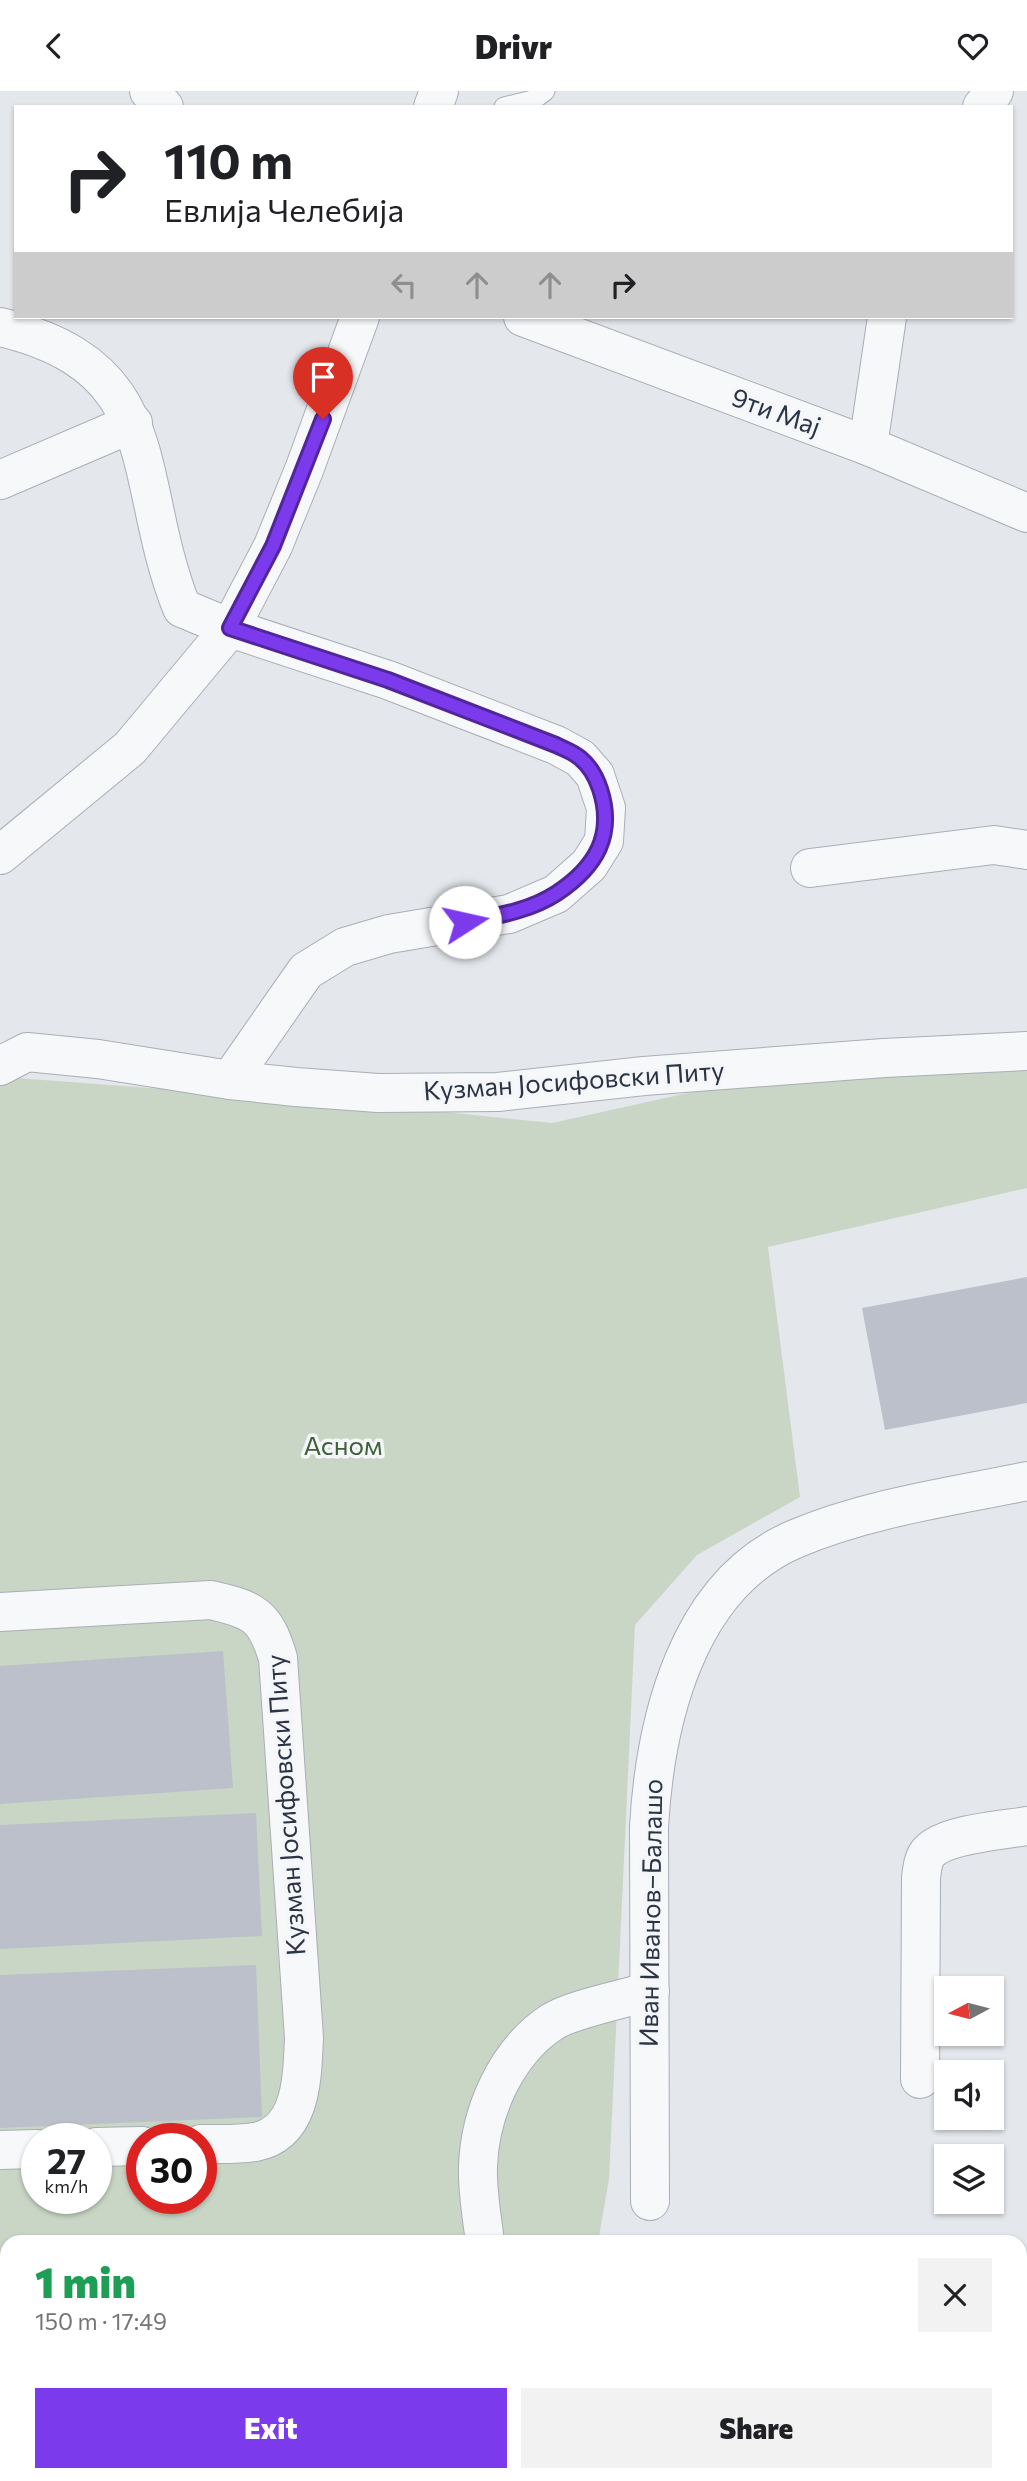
<!DOCTYPE html>
<html lang="en">
<head>
<meta charset="utf-8">
<style>
	:root { --surface:#fff; --page:#f2f2f2; --text:#202124; --muted:#757577; --accent:#7c3aed }
	body { margin:0; font-family:Commissioner,sans-serif; background:var(--page); color:var(--text); height:100vh; display:flex; flex-direction:column; font-size:26px; white-space:nowrap }
	* { box-sizing:border-box; margin:0 }
	p { font-size:23px; color:var(--muted) }
	.icon { flex:none; width:38px; height:38px; fill:none; stroke:currentColor; stroke-width:2; stroke-linecap:round; stroke-linejoin:round }
	.map { position:relative; flex:1; overflow:hidden }
	.panel { position:absolute; left:0px; top:2144px; width:1027px; height:247px; display:flex; flex-direction:column; background:var(--surface); border-radius:21px 21px 0 0; box-shadow:0 2px 5px #0004 }
	.panel>* { flex:none }
	.banner { position:absolute; left:14px; top:14px; width:999px; height:214px; border-radius:0px; box-shadow:0 2px 5px #0004; background:#fff; color:var(--text); overflow:hidden }
	.needle { width:46px; rotate:263deg }
	.fabs { position:absolute; left:934px; top:1885px; display:grid; gap:14px }
	.fabs a { display:grid; place-items:center; width:70px; height:70px; border-radius:0px; background:var(--surface); box-shadow:0 2px 5px #0004; font-size:35px }
	.speed { position:absolute; left:21px; top:2032px; display:flex; gap:14px; font-size:35px; font-weight:700; text-align:center }
	.speed>* { display:grid; place-content:center; width:91px; height:91px; border-radius:50%; background:var(--surface); box-shadow:0 2px 5px #0004; line-height:1 }
	.speed small { font-size:18px; font-weight:400 }
	.speed .limit { border:10px solid #d22; background:#fff; color:#111 }
	.pin { position:absolute; display:grid; place-items:center; width:60px; height:60px; color:#fff; margin:-72px -30px; border-radius:50% 50% 50% 0; rotate:-45deg; box-shadow:0 0 7px #0007 }
	.pin .icon { rotate:45deg }
	.me { position:absolute; width:77px; margin:-38px; rotate:80deg; stroke-linejoin:round; filter:drop-shadow(0 0 5px #0008) }
	.turn { display:flex; align-items:center; gap:24px; height:147px; padding:0 35px; font-size:32px }
	.turn .icon { width:91px; height:91px; stroke-width:2.5 }
	.turn b { display:block; font-size:49px; line-height:60px }
	.lanes { display:flex; align-items:center; height:66px; padding:0 35px; background:#0003; justify-content:center; gap:35px; direction:ltr }
	.lanes .off { opacity:.35 }
	.round { display:grid; place-items:center; flex:none; width:74px; height:74px; border-radius:0px; background:var(--page) }
	.head { display:flex; align-items:center; justify-content:space-between; height:119px; padding:0 35px }
	h1 { font-size:42px; font-weight:800; line-height:52px; color:#1e9e55 }
	.action { display:flex; gap:14px; margin-top:auto; padding:14px 35px }
	.action a { flex:1; height:80px; border-radius:0px; background:var(--accent); color:#fff; font-size:28px; font-weight:800; line-height:80px; text-align:center }
	.action a+a { background:var(--page); color:var(--text) }
	header { display:flex; justify-content:space-between; align-items:center; height:91px; padding:0 35px; background:var(--surface); font-size:32px; font-weight:800 }
	.map>svg:first-child { display:block }
	.green { fill:#c9d6c5; fill-rule:evenodd }
	.building { fill:#bbc0ca }
	.lines { fill:none; stroke-linecap:round; stroke-linejoin:round }
	.service-casing { stroke:#a9aeb7; stroke-width:21 }
	.minor-casing { stroke:#a9aeb7; stroke-width:40 }
	.tertiary-casing { stroke:#a9aeb7; stroke-width:40 }
	.service { stroke:#f7f8fa; stroke-width:19 }
	.minor { stroke:#f7f8fa; stroke-width:38 }
	.tertiary { stroke:#f7f8fa; stroke-width:38 }
	.route-casing { stroke:#51269a; stroke-width:18 }
	.route { stroke:#7c3aed; stroke-width:12 }
	.labels { text-anchor:middle; stroke-width:7; stroke-linejoin:round; paint-order:stroke }
	.street-label { font-size:26px; fill:#2b3445; stroke:#f4f6f9 }
	.park-label { font-size:26px; fill:#3f6138; stroke:#f4f6f9 }
</style>
</head>
<body>
<header><svg class="icon" aria-label="back" viewBox="0 0 24 24"><path d="M15 5l-7 7 7 7"/></svg>Drivr<svg class="icon" aria-label="heart" viewBox="0 0 24 24"><path d="M12 20l-8-8c-3-5 5-10 8-4 3-6 11-1 8 4z"/></svg></header>
<div class="map">
<svg width="1027" height="2390" viewBox="0 0 1027 2390">
	<rect width="100%" height="100%" fill="#e4e7ec"/>
	<g class="green">
		<path d="M1027,978V1097L768,1156L800,1406L697,1464L635,1534L609,2088L598,2151H7V2384H318L300,2390H0V989L4,986L377,1014L552,1032L738,991ZM37,2048H96V2107H37ZM142,2048H201V2107H142Z"/>
		<polygon points="1027,2315 1027,2390 926,2390 935,2384 1020,2384 1020,2320"/>
	</g>
	<g class="building">
		<polygon points="1027,1186 1027,1312 885,1339 862,1217"/>
		<polygon points="223,1560 233,1697 0,1713 0,1575"/>
		<polygon points="256,1722 262,1845 0,1858 0,1734"/>
		<polygon points="256,1874 262,2026 0,2037 0,1884"/>
		<polygon points="0,2204 7,2204 7,2384 53,2384 53,2390 0,2390"/>
	</g>
	<g class="lines">
		<g class="service-casing">
			<polyline id="service" points="504,16 533,9 545,0"/>
		</g>
		<g class="minor-casing">
			<g id="minor">
				<polyline points="149,0 164,16"/>
				<polyline points="982,16 994,0"/>
				<polyline points="523,226 868,355 1027,422"/>
				<path d="M0,236C170,276 130,388 182,517L230,537L388,589L556,654L580,667L595,684L606,717L604,750L589,774L556,803L509,823L389,843L345,856L306,880L230,989"/>
				<polyline points="868,355 887,226"/>
				<polyline points="0,389 133,332"/>
				<polyline points="810,777 994,754 1027,759"/>
				<polyline points="0,975 27,961 98,968 230,989 296,996 378,1002 498,1001 644,985 884,967 1027,960"/>
				<path d="M0,1521L211,1509C254,1519 265,1524 278,1567L304,1947C302,1985 303,2042 255,2051C238,2054 219,2053 201,2053"/>
				<path d="M920,1988L921,1787C922,1779 923,1767 929,1761C945,1743 1003,1739 1027,1735"/>
				<polyline points="96,2056 142,2055"/>
				<polyline points="0,2059 37,2058"/>
				<path d="M650,2110L649,1736C655,1630 687,1494 795,1448C868,1417 950,1406 1027,1390"/>
				<path d="M485,2151C482,2126 477,2100 478,2075C480,2021 506,1961 552,1931C572,1918 625,1908 650,1900"/>
				<polyline points="641,2390 649,2384"/>
			</g>
		</g>
		<g class="tertiary-casing">
			<g id="tertiary">
				<polyline points="433,16 439,0"/>
				<polyline points="0,764 130,657 230,537 273,455 304,379 360,226"/>
				<polyline points="1020,2295 1027,2290"/>
				<polyline points="898,2390 906,2384"/>
			</g>
		</g>
		<use href="#service" class="service"/>
		<use href="#minor" class="minor"/>
		<use href="#tertiary" class="tertiary"/>
	</g>
	<g class="lines">
		<g class="route-casing">
			<path id="route" d="M323,328L273,455L230,537L388,589L556,654C564,658 573,661 580,667C590,675 596,686 600,698C615,744 596,776 557,802C530,820 496,825 465,831"/>
		</g>
		<use href="#route" class="route"/>
	</g>
	<g class="labels">
		<g class="street-label">
			<text transform="translate(776 321) rotate(20)" y="9">9ти Мај</text>
			<text transform="translate(574 990) rotate(-4)" y="9">Кузман Јосифовски Питу</text>
			<text transform="translate(286 1714) rotate(-94)" y="9">Кузман Јосифовски Питу</text>
			<text transform="translate(651 1822) rotate(-89)" y="9">Иван Иванов–Балашо</text>
		</g>
		<g class="park-label">
			<text x="343" y="1364">Асном</text>
		</g>
	</g>
</svg>
<div class="fabs">
<a><svg class="needle" viewBox="-14 -14 28 28"><path d="M0-13l5 13h-10z" fill="#e53935"/><path d="M0 13l5-13h-10z" fill="#757577"/></svg></a>
<a><svg class="icon" aria-label="sound" viewBox="0 0 24 24"><path d="M4 9h4l5-4v14l-5-4H4zM17 9q2 3 0 6"/></svg></a>
<a><svg class="icon" aria-label="layers" viewBox="0 0 24 24"><path d="M12 4l9 5-9 5-9-5zM3 14l9 5 9-5"/></svg></a>
</div>
<div class="speed"><div>27<small>km/h</small></div><div class="limit">30</div></div>
<div class="pin" style="left:323px;top:328px;background:#d93025"><svg class="icon" aria-label="arrive" viewBox="0 0 24 24"><path d="M6 21V4h12l-3 4 3 4H6"/></svg></div>
<svg class="me" style="left:465px;top:831px" viewBox="-20 -20 40 40"><circle r="19" fill="#fff"/><path d="M0-13L10 11 0 6-10 11z" fill="#7c3aed"/></svg>
<div class="banner">
<div class="turn"><svg class="icon" aria-label="right" viewBox="0 0 24 24"><path d="M7 20v-9h11M14 6l5 5-5 5"/></svg><div><b>110 m</b>Евлија Челебија</div></div>
<div class="lanes"><svg class="icon off" aria-label="left" viewBox="0 0 24 24"><path d="M17 20v-9H6M10 6l-5 5 5 5"/></svg><svg class="icon off" aria-label="ahead" viewBox="0 0 24 24"><path d="M12 20V5M6 11l6-6 6 6"/></svg><svg class="icon off" aria-label="ahead" viewBox="0 0 24 24"><path d="M12 20V5M6 11l6-6 6 6"/></svg><svg class="icon" aria-label="right" viewBox="0 0 24 24"><path d="M7 20v-9h11M14 6l5 5-5 5"/></svg></div>
</div>
<section class="panel">
<div class="head"><div><h1>1 min</h1><p>150 m · 17:49</p></div><a class="round"><svg class="icon" aria-label="close" viewBox="0 0 24 24"><path d="M6 6l12 12M18 6L6 18"/></svg></a></div>
<div class="action"><a>Exit</a><a>Share</a></div>
</section>
</div>
</body>
</html>
